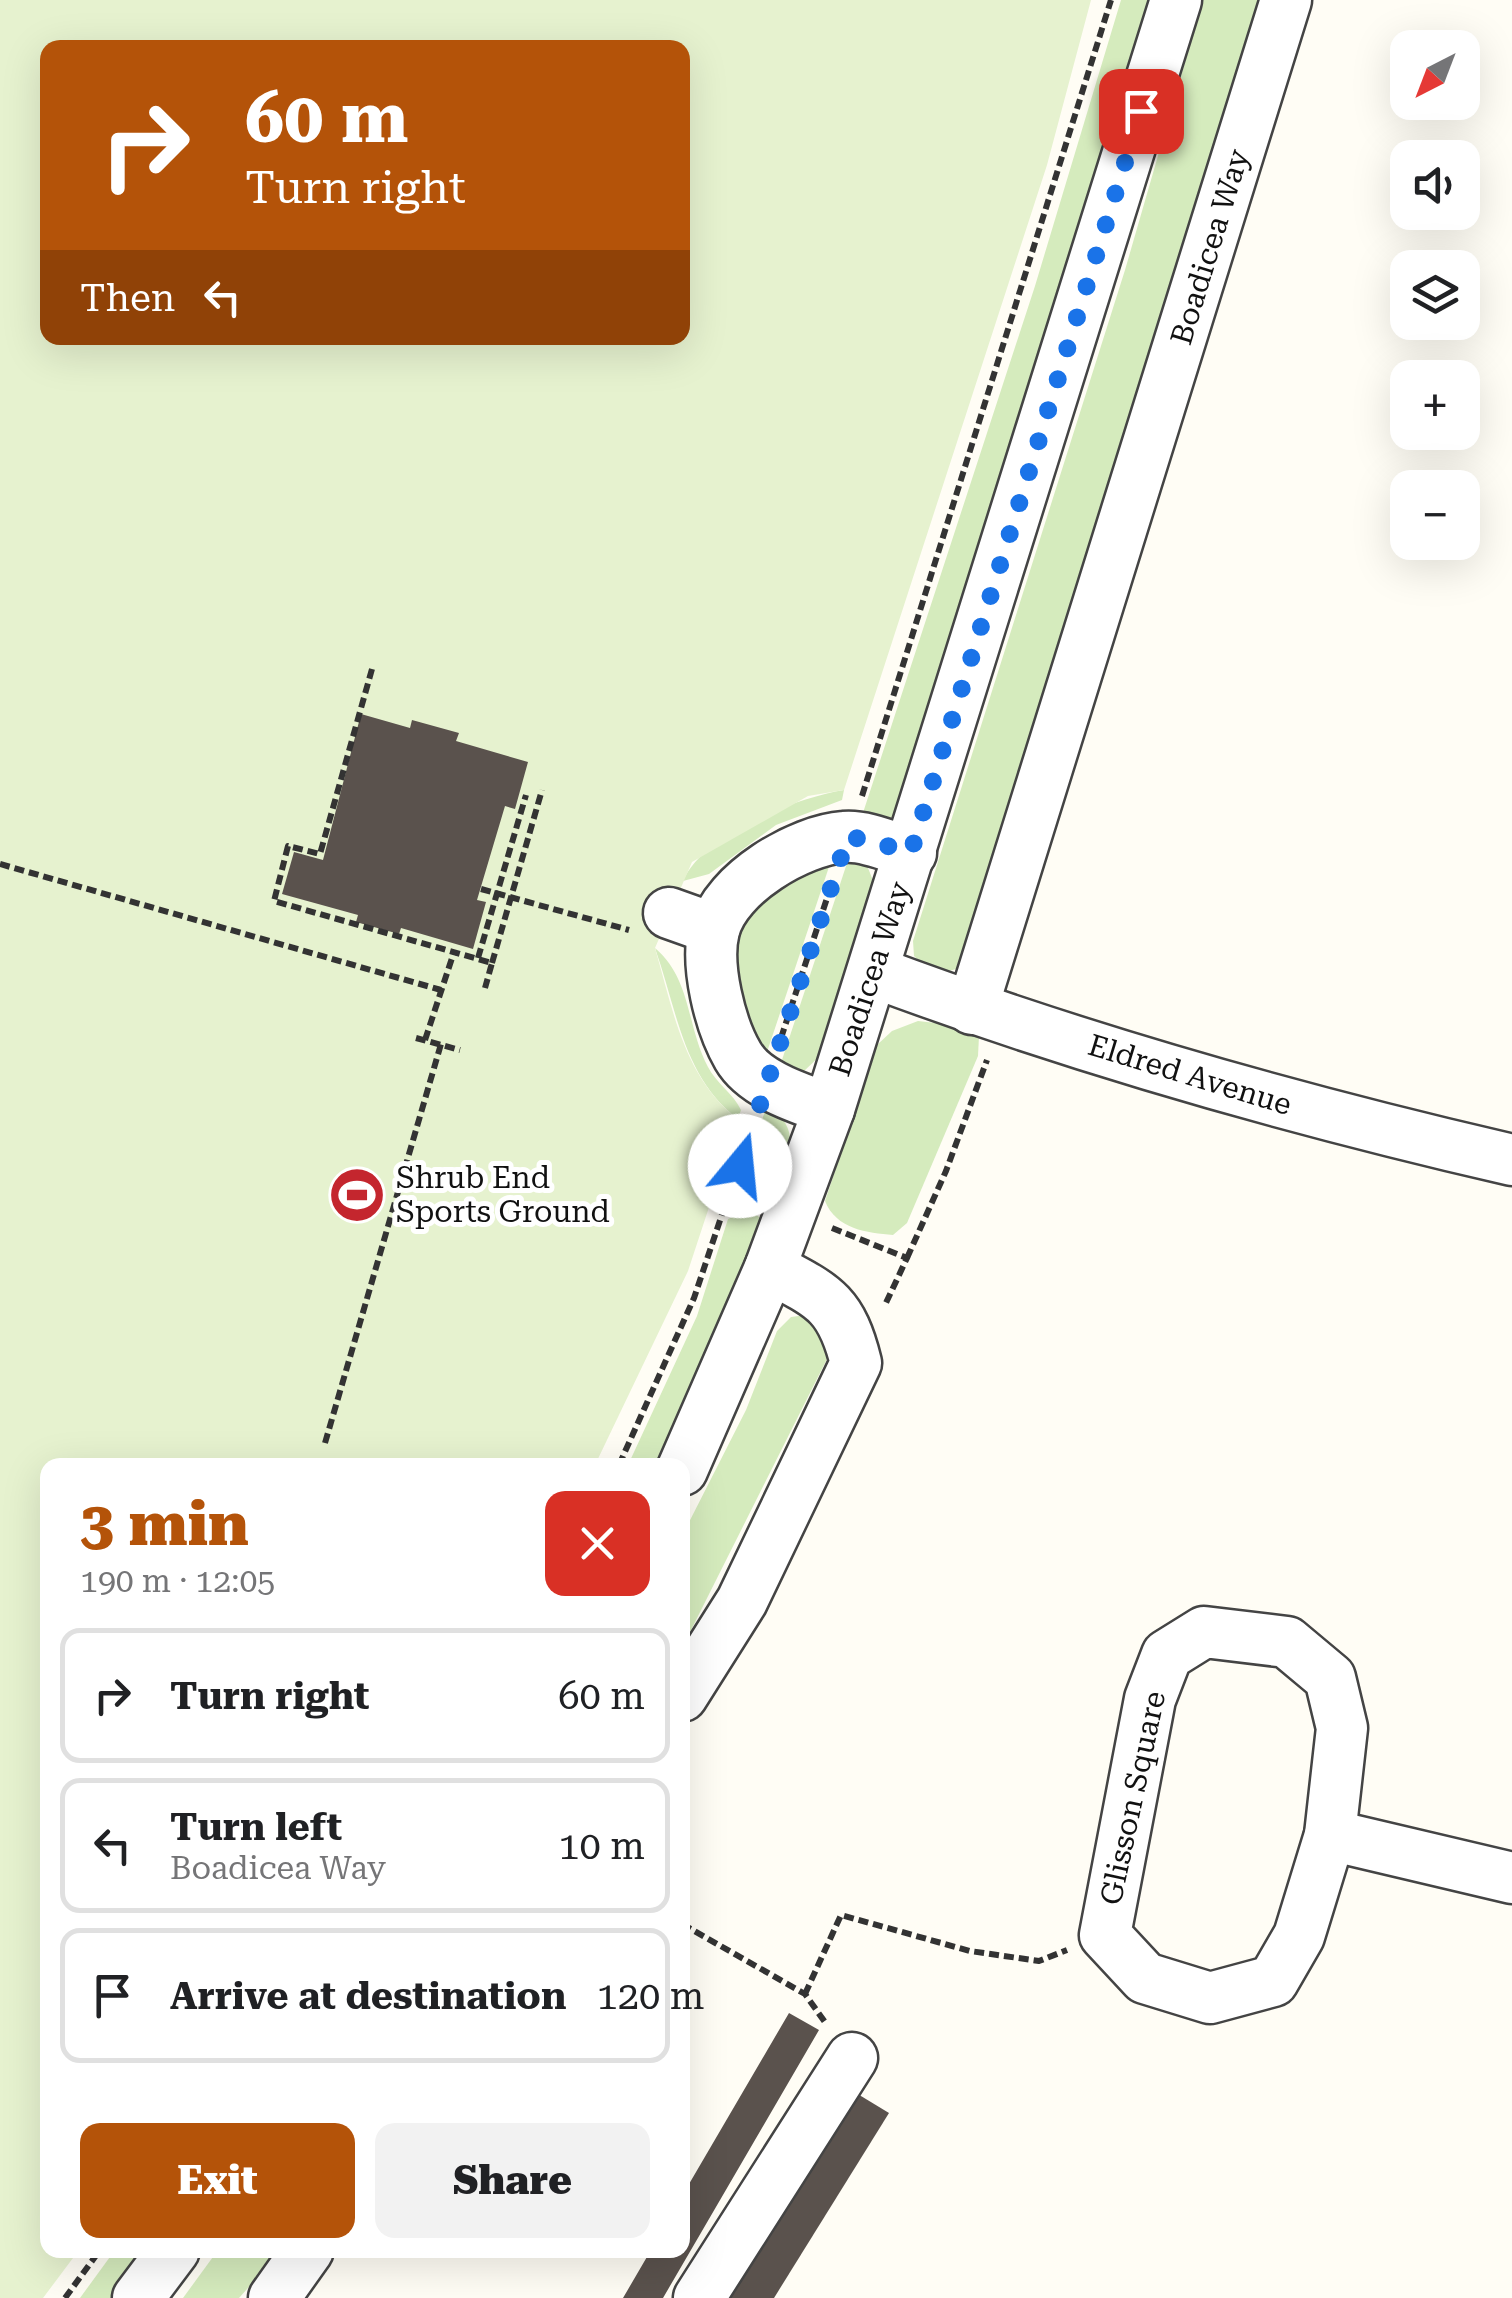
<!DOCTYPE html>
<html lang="en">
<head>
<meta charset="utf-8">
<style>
	:root { --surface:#fff; --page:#f2f2f2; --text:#202124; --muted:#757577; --line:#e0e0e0; --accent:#b45309 }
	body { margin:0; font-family:"Roboto Serif",serif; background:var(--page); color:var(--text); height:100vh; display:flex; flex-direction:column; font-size:38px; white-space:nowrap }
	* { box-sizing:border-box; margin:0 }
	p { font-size:32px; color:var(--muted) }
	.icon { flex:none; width:55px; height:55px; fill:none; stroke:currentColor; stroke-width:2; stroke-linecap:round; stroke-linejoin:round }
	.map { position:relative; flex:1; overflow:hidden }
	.details { position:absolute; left:40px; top:1458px; width:650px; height:800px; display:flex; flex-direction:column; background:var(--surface); border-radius:20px; box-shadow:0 10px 40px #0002 }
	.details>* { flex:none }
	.top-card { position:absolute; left:40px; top:40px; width:650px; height:305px; border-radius:20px; box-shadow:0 10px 40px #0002; background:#b45309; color:#fff; overflow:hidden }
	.needle { width:65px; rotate:222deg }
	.buttons { position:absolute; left:1390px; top:30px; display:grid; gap:20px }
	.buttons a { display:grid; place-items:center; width:90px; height:90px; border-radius:20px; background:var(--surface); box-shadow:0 10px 40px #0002; font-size:50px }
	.pin { position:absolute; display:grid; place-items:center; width:85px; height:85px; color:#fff; margin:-42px; border-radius:20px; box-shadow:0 5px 15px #0006 }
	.me { position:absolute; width:110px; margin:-55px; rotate:17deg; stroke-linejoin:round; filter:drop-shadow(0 0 8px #0008) }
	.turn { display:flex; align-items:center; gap:35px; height:210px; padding:0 40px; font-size:45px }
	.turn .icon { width:130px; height:130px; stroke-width:2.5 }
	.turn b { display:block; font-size:70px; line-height:85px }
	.then { display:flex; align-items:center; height:95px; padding:0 40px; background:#0003; gap:20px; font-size:38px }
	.round { display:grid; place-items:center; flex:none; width:105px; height:105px; border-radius:20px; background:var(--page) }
	.summary { display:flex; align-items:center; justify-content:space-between; height:170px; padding:0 40px }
	h1 { font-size:60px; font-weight:800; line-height:75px; color:var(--accent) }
	.button { display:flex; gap:20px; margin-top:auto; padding:20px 40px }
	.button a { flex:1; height:115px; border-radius:20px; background:var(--accent); color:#fff; font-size:40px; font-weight:800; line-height:115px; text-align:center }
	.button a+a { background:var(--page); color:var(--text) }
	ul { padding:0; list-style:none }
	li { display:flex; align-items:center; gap:30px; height:135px; margin:0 20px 15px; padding:0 20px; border:5px solid var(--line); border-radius:20px }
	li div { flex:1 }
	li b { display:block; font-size:38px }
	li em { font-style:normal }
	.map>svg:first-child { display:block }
	.green { fill:#d5ebbd }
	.pitch { fill:#e6f2cf; fill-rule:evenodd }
	.building { fill:#5a524d }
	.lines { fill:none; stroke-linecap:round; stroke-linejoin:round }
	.minor-casing { stroke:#444; stroke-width:55 }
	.path { stroke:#333; stroke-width:6; stroke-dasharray:10 5; stroke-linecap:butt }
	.minor { stroke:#fff; stroke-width:50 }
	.route { stroke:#1a73e8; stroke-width:18; stroke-dasharray:0 32.4 }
	.labels { text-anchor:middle; stroke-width:10; stroke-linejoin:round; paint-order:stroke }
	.street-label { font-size:30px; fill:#111; stroke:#fff }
	.poi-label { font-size:30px; fill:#111; stroke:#fff; text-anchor:start }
</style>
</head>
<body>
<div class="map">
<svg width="1512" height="2298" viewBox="0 0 1512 2298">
	<rect width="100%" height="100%" fill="#fffdf5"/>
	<g class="green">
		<polygon points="1121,0 1155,0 900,809 889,820 860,822 1035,286"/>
		<path d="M1203,0H1272L973,959C951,976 934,976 914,956L913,941L1125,270Z"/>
		<path d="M844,790L842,800L776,825L709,874L683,881C703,834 795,798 844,790Z"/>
		<polygon points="835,849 763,1064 742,1030 731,932 738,916"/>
		<polygon points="851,851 864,858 876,888 823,1053 803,1072 778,1072"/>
		<path d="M655,948C692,980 686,1025 708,1067C716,1083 733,1093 741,1110L738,1119C683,1077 677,1010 655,948Z"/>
		<path d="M918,1021L953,1025L979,1036L978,1056L907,1223L893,1235C867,1233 836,1229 825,1201L877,1045L892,1031Z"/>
		<path d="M768,1103C804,1135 789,1152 773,1192L755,1191L744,1170Z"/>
		<polygon points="750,1210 763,1220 694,1391 657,1465 628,1465 697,1316 728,1219"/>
		<polygon points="806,1315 830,1339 828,1357 683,1646 683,1534 746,1410 777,1331 791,1317"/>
		<polygon points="115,2250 148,2250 112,2298 80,2298"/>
		<polygon points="218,2250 282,2250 239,2298 183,2298"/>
	</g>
	<path class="pitch" d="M0,0H1091L1047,165L844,790L808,796L692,862L655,948C673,1010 684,1078 738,1119L688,1271L595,1465H48V2250H79L43,2298H0ZM48,48H682V338H48Z"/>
	<g class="building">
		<polygon points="361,714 410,728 412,720 459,733 456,741 528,762 515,809 505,806 477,900 486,902 473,949 401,928 399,934 356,922 358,915 282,894 294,852 323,860"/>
		<polygon points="789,2013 819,2030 663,2298 623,2298 651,2250 682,2250 682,2196"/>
		<polygon points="856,2093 889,2113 774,2298 729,2298"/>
	</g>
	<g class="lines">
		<g class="minor-casing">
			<g id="minor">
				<polyline points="669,913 714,929"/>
				<path d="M874,972C1082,1050 1296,1110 1512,1160"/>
				<polyline points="972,1009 1286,0"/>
				<path d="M829,1109C799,1098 755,1085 738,1056C720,1025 705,965 714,930C726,883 800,840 844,837C865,835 891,847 911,853"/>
				<polyline points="682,1470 770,1268 829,1109 1176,0"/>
				<polygon points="1204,1632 1287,1642 1330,1678 1342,1728 1330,1835 1299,1936 1273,1981 1210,1998 1145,1978 1105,1935 1150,1699 1167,1655"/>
				<path d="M682,1696L742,1601L856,1363C841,1302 823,1296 770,1268"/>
				<polyline points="1330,1835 1512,1878"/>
				<polyline points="138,2298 174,2250"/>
				<polyline points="274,2298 308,2250"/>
				<polyline points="699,2298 852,2058"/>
			</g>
		</g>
		<g class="path">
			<polyline points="372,669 320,854 288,846 274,901 492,963 485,988"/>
			<polyline points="862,796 1111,0"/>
			<polyline points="0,864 441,990"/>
			<polyline points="481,889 629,930"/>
			<polyline points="478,958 526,795"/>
			<polyline points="492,963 542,790"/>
			<polyline points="416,1038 460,1050"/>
			<polyline points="781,1038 832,883"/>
			<polyline points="425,1040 454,952"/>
			<polyline points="832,1228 907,1258 885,1305"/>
			<polyline points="907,1258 946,1171 987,1060"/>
			<polyline points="325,1443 441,1044"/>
			<polyline points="619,1465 694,1298 752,1125"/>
			<polyline points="682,1924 805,1994 827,2025"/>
			<polyline points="805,1994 841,1915 970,1951 1039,1961 1067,1950"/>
			<polyline points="65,2298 100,2250"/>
		</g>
		<use href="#minor" class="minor"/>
	</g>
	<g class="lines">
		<polyline class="route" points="740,1166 848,836 911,852 1141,111"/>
	</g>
	<defs>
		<g id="stadium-disc" transform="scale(2.875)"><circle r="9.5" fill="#c4262e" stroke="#fff"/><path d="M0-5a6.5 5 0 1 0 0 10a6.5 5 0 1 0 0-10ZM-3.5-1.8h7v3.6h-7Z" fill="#fff"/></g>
	</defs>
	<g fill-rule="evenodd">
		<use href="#stadium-disc" x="357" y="1195"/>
	</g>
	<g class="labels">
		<g class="street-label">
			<text transform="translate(1210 247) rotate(-73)" y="10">Boadicea Way</text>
			<text transform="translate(870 979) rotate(-72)" y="10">Boadicea Way</text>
			<text transform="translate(1190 1075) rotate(17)" y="10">Eldred Avenue</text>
			<text transform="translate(1133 1798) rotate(-78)" y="10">Glisson Square</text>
		</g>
		<g class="poi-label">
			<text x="396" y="1188">Shrub End<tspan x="396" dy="34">Sports Ground</tspan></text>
		</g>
	</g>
</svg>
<div class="buttons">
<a><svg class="needle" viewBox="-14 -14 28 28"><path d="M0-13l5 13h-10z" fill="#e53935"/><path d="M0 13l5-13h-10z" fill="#757577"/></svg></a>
<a><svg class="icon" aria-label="sound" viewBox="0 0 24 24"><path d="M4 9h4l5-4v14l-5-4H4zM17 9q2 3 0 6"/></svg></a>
<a><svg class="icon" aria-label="layers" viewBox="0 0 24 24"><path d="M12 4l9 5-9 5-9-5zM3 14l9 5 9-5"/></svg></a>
<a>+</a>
<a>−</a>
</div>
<div class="pin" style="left:1141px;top:111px;background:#d93025"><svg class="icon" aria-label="arrive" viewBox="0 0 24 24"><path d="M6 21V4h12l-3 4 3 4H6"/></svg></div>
<svg class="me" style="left:740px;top:1166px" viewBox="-20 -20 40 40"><circle r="19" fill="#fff"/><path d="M0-13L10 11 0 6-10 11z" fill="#1a73e8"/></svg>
<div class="top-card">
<div class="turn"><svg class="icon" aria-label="right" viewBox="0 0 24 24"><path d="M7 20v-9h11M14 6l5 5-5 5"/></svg><div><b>60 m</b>Turn right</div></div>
<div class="then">Then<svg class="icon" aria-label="left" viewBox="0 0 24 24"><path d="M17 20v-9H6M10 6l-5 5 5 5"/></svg></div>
</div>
<section class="details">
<div class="summary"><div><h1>3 min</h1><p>190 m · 12:05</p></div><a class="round" style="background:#d93025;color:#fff"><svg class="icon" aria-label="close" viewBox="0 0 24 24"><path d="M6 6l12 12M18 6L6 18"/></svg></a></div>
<ul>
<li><svg class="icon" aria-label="right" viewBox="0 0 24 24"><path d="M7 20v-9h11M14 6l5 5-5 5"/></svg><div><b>Turn right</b></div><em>60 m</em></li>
<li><svg class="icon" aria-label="left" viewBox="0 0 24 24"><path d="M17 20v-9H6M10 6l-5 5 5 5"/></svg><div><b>Turn left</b><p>Boadicea Way</p></div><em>10 m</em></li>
<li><svg class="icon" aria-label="arrive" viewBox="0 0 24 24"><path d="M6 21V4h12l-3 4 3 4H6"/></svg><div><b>Arrive at destination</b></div><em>120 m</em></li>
</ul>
<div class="button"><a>Exit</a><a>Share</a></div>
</section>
</div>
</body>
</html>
